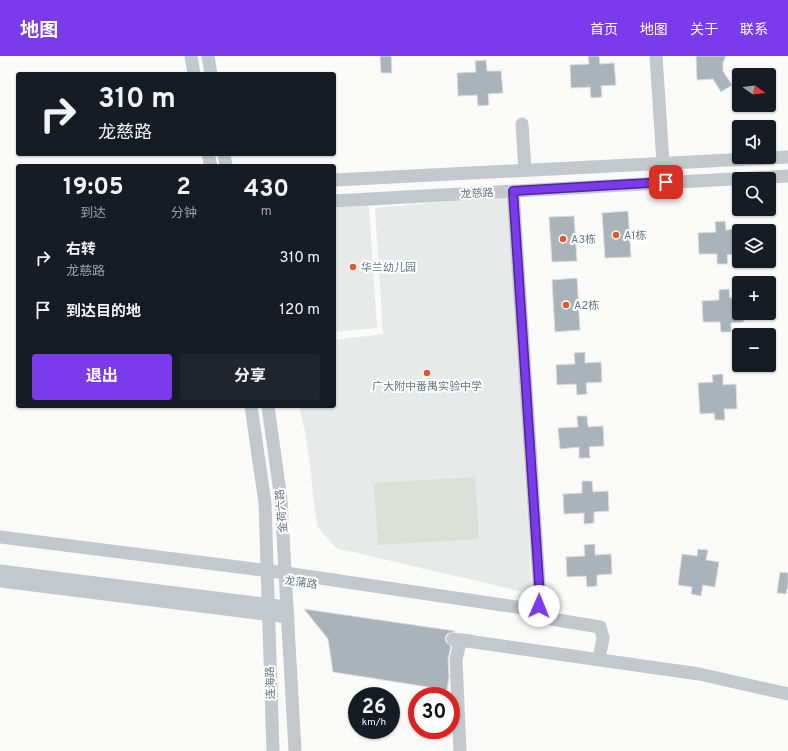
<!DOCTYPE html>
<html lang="zh">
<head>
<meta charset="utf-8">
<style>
	:root { --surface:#171b24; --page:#20242c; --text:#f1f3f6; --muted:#9ea1a6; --accent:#7c3aed }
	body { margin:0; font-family:Overpass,"Noto Sans SC",sans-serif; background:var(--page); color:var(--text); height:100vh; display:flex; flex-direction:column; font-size:15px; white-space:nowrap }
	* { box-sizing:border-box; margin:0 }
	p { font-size:13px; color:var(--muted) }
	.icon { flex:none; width:22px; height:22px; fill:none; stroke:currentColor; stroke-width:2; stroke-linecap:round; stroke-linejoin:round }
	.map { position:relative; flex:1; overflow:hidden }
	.sheet { position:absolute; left:16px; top:108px; width:320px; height:244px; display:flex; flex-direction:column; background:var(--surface); border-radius:4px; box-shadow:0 1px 3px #0004 }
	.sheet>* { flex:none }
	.banner { position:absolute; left:16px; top:16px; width:320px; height:84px; border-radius:4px; box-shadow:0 1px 3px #0004; background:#171b24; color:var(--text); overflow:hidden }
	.needle { width:26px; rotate:104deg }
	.tools { position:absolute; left:732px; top:12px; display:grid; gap:8px }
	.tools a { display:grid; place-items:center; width:44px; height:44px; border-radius:4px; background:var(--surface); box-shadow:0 1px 3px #0004; font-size:20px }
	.speed { position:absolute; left:348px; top:631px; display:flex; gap:8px; font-size:20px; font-weight:700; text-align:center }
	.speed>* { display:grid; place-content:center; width:52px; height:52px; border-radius:50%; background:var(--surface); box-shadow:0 1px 3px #0004; line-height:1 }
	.speed small { font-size:10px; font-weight:400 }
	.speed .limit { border:6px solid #d22; background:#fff; color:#111 }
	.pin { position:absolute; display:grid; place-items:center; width:34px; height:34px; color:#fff; margin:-17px; border-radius:8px; box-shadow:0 2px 6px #0006 }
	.me { position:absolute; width:44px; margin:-22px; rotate:1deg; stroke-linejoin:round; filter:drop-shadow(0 0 3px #0008) }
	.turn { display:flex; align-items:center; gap:14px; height:84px; padding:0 16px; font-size:18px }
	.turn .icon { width:52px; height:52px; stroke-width:2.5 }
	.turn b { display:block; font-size:28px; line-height:34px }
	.eta { display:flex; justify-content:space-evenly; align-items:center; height:68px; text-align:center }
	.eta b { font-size:24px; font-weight:700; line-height:28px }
	.button { display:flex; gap:8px; margin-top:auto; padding:8px 16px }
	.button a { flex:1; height:46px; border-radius:4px; background:var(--accent); color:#fff; font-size:16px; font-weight:700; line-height:46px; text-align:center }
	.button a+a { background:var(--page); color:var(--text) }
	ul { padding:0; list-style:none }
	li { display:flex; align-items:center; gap:12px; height:52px; padding:0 16px }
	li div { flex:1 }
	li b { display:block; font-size:15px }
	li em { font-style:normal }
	header { display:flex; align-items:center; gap:24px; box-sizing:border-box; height:56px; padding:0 20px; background:var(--accent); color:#fff }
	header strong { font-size:19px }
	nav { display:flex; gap:22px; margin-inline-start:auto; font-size:14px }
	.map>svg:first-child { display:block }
	.built { fill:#e8e9e9 }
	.green { fill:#dadfd7 }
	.building { fill:#aab3b9; stroke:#dcdcda }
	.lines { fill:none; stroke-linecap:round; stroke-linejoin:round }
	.minor { stroke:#c3c8cc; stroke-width:13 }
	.route-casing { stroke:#51269a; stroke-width:10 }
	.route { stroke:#7c3aed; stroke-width:7 }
	.poi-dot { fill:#e4572e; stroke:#fff; stroke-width:1.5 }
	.labels { text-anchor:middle; stroke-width:4; stroke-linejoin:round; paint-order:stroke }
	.street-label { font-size:11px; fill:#657683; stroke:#fff }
	.poi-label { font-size:11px; fill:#657683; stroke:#fff; text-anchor:start }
</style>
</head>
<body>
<header>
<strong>地图</strong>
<nav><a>首页</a><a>地图</a><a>关于</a><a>联系</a></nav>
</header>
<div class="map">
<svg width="788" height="695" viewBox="0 0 788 695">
	<rect width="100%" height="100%" fill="#fafaf8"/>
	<g class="built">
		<polygon points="509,140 532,538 336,492 317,470 306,379 299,350 334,350 334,284 383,278 375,152"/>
		<polygon points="369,150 377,272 334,276 334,151"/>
	</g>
	<polygon class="green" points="475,421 479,483 378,489 374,427"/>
	<g class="building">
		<polygon points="380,0 391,0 392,17 381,17"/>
		<polygon points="588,0 599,0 600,8 614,7 616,29 601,30 602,41 591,42 590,31 571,32 570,9 589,8"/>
		<polygon points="696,0 726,0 723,6 723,15 732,29 721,36 713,23 697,24"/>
		<polygon points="486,4 487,15 501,15 503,37 488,38 489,49 478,50 477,39 458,40 457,17 476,16 475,5"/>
		<polygon points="628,155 631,201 605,202 602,157"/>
		<polygon points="574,160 577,205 552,206 549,161"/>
		<polygon points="725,165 726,174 738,173 739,198 727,199 728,208 717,208 717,198 699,198 698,177 716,176 715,166"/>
		<polygon points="577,222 580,274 555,276 552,224"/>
		<polygon points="729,233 730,242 739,241 739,257 743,257 744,266 731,267 731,276 721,276 720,266 703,266 702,245 719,244 719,234"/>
		<polygon points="585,296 585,307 601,306 602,326 586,327 587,338 577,339 576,328 557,329 556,309 575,308 574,297"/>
		<polygon points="723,318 723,329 736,328 737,353 724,353 725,364 715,364 714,357 700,358 698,327 713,326 712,319"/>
		<polygon points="577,360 587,360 588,371 603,370 604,390 589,391 590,402 579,402 579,391 560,393 558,372 578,371"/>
		<polygon points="582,425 592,425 593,436 608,435 609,455 594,456 594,467 584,468 584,457 564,458 563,438 582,437"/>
		<polygon points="595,488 595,499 611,498 612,518 597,519 597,530 587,531 586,520 567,521 566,501 585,500 584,489"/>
		<polygon points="698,493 708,494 706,504 719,506 715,531 703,529 701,540 691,538 692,531 678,529 682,498 697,500"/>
		<polygon points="780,516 788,517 788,533 787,533 786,538 777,537"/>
		<polygon points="304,553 455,575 447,578 445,582 446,586 451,590 448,603 449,621 447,634 333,616 328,583"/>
	</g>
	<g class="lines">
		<g class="minor">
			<polyline points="191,0 194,18"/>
			<polyline points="208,0 211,18"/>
			<polyline points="656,0 663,107"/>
			<polyline points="522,68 525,114"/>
			<polyline points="208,98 211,110"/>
			<polyline points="224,98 226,110"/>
			<polyline points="334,124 788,101"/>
			<polyline points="513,135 540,542 538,559"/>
			<polyline points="334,145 788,120"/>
			<polyline points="251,350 265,447 273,695"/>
			<polyline points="268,350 281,444 295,695"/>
			<polyline points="0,481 286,517 523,552 551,563 600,571 603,582 599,603"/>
			<polyline points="0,515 287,551"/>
			<polyline points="0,525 288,561"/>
			<polyline points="453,583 699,618 788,638"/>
			<polyline points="460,695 456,604 459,590 463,584 471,585"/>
		</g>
	</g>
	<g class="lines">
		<g class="route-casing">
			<polyline id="route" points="539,550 540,542 513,135 666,126"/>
		</g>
		<use href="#route" class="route"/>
	</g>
	<g class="poi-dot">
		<circle cx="616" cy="179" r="4"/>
		<circle cx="563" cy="183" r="4"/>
		<circle cx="353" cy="211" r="4"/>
		<circle cx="566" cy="249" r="4"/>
		<circle cx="427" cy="317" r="4"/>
	</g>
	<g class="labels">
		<g class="street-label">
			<text transform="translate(477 137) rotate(-3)" y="4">龙慈路</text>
			<text transform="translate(281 455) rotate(-95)" y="4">金荷六路</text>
			<text transform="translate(301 526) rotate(8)" y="4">龙蒲路</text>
			<text transform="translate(270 627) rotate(-92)" y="4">连海路</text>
		</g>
		<g class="poi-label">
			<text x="624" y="183">A1栋</text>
			<text x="571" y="187">A3栋</text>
			<text x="361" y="215">华兰幼儿园</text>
			<text x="574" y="253">A2栋</text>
			<text x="427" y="334" text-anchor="middle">广大附中番禺实验中学</text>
		</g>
	</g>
</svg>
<div class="tools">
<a><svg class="needle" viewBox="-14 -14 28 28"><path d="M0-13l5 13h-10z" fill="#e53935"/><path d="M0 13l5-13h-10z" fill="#9ea1a6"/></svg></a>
<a><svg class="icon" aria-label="sound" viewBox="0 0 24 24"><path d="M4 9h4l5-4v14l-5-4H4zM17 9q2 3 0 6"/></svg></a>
<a><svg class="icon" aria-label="search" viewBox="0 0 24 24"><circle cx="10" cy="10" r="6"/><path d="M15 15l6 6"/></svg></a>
<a><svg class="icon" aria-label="layers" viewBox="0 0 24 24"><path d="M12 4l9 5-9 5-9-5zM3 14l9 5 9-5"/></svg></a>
<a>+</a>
<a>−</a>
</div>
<div class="speed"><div>26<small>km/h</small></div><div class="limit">30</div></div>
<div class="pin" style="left:666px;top:126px;background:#d93025"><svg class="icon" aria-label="arrive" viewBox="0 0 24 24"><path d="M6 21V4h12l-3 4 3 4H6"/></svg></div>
<svg class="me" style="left:539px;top:550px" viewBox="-20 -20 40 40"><circle r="19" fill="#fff"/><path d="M0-13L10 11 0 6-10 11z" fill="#7c3aed"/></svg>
<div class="banner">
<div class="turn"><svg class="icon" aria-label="right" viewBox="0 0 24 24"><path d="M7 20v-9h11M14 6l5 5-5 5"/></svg><div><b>310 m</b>龙慈路</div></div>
</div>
<section class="sheet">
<div class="eta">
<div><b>19:05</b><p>到达</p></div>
<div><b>2</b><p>分钟</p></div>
<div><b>430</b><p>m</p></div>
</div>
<ul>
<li><svg class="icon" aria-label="right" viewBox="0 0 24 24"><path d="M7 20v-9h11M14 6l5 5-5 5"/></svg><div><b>右转</b><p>龙慈路</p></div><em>310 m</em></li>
<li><svg class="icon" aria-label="arrive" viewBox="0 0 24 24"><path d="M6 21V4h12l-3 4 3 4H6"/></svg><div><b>到达目的地</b></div><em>120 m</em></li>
</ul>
<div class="button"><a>退出</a><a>分享</a></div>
</section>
</div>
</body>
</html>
